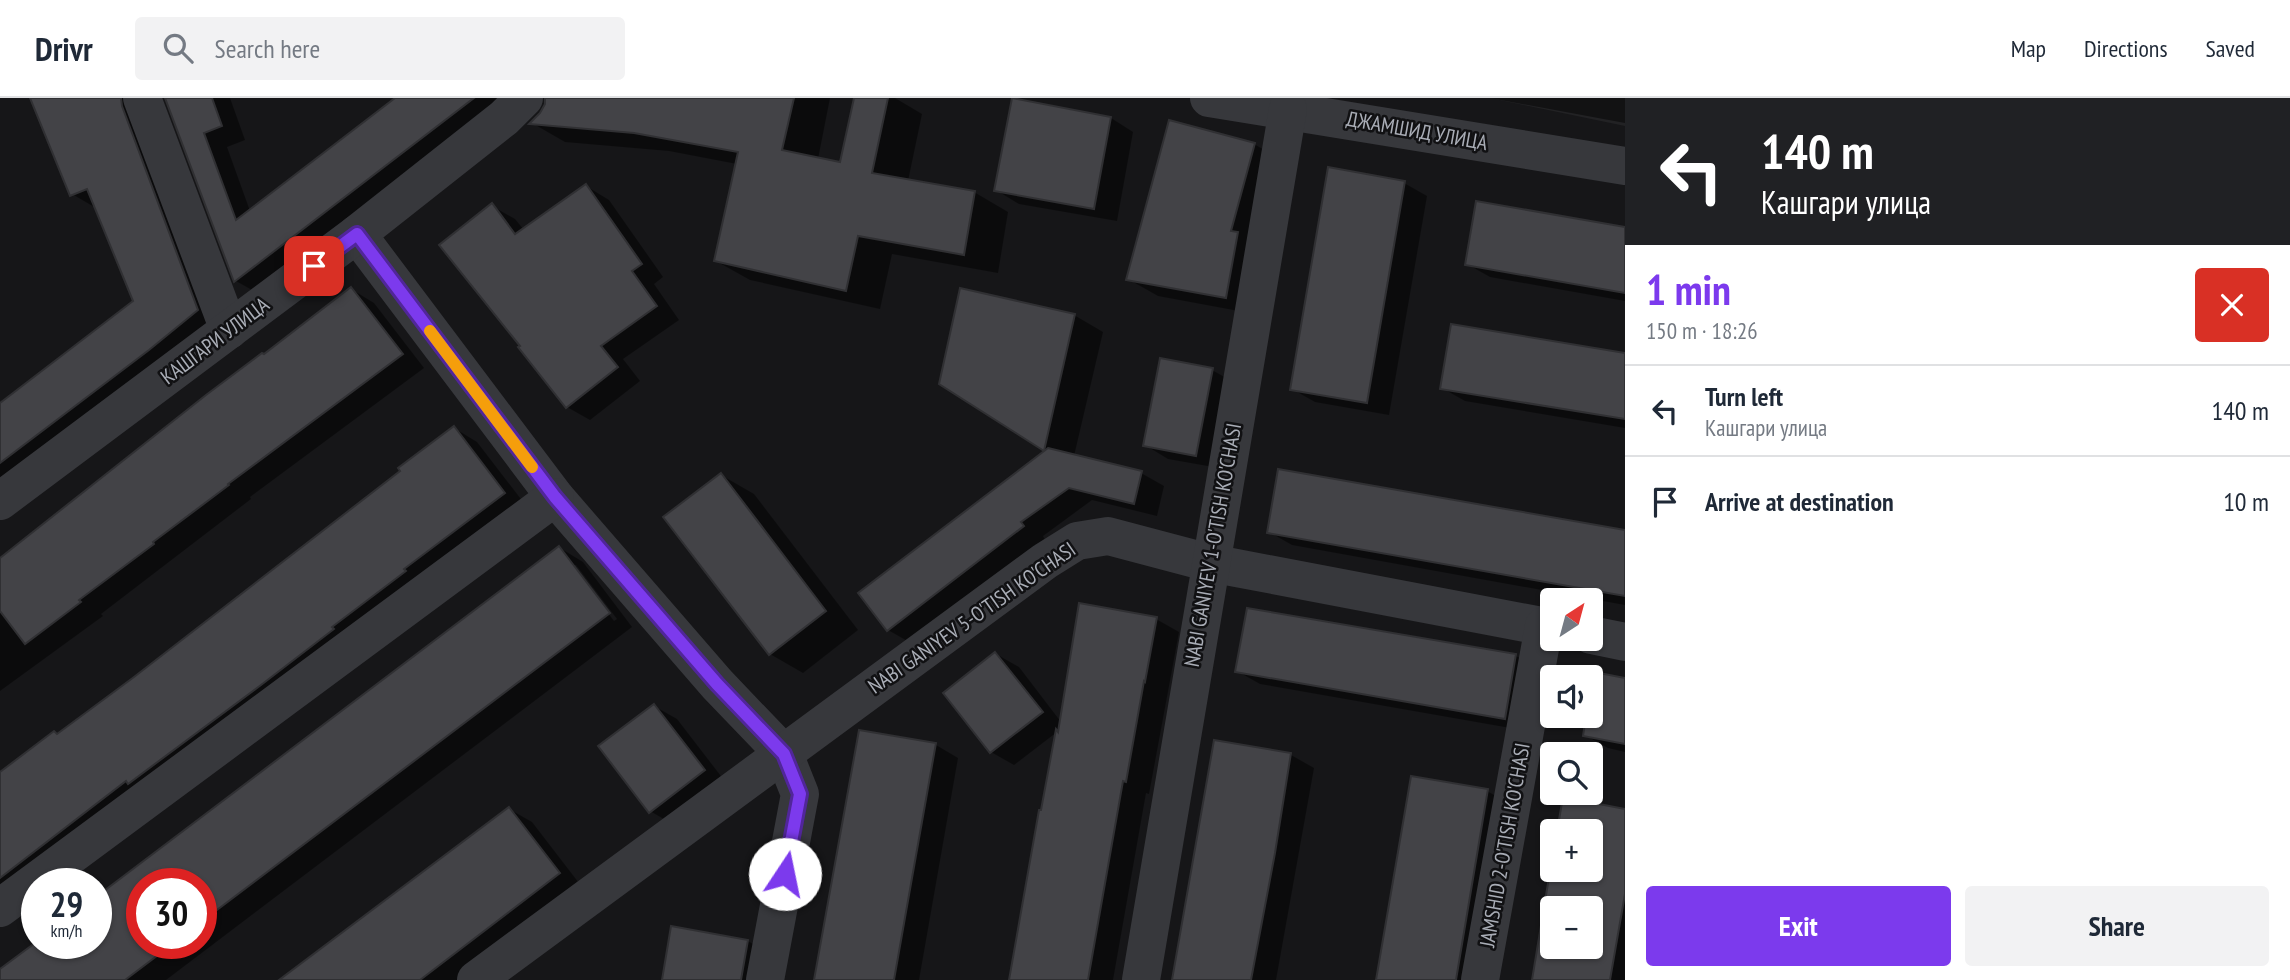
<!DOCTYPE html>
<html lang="en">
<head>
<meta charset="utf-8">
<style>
	:root { --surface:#fff; --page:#f2f2f3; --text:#1f2937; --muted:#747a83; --line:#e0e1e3; --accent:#7c3aed }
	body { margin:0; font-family:"PT Sans Narrow",sans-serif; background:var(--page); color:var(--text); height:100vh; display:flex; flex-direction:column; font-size:26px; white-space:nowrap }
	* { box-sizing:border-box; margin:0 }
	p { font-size:23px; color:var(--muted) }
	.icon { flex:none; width:38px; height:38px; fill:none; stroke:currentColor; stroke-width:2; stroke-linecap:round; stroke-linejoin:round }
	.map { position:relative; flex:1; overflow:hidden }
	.sheet { display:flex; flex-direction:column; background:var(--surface); width:665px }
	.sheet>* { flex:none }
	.banner { background:#202124; color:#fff; overflow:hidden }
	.needle { width:46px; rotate:36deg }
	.fabs { position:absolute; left:1540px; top:490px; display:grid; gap:14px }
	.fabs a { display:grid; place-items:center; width:63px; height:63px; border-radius:7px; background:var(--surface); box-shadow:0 2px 5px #0004; font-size:35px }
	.speed { position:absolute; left:21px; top:770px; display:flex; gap:14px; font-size:35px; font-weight:700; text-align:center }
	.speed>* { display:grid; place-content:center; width:91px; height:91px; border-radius:50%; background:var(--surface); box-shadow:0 2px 5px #0004; line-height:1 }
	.speed small { font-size:18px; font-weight:400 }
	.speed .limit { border:10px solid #d22; background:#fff; color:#111 }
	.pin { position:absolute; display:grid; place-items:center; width:60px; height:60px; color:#fff; margin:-30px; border-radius:14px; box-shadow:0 4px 10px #0006 }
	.me { position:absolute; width:77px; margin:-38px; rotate:11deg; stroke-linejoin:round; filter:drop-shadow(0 0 5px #0008) }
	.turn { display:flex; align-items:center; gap:24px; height:147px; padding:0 21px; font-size:32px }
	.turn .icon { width:91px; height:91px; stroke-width:2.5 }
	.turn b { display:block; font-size:49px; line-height:60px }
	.round { display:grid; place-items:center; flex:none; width:74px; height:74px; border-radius:7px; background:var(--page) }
	.overview { display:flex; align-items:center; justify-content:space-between; height:119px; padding:0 21px }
	h1 { font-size:42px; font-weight:700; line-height:52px; color:var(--accent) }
	.primary-button { display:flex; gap:14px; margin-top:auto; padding:14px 21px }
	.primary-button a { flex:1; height:80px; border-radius:7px; background:var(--accent); color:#fff; font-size:28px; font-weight:700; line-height:80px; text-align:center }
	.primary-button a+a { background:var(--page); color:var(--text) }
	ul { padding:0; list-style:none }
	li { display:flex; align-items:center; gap:21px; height:91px; padding:0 21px; border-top:2px solid var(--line) }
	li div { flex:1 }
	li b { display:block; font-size:26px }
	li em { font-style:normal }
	header { display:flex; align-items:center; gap:42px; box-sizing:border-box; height:98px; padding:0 35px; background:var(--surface); border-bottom:2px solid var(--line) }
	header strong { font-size:33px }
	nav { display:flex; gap:38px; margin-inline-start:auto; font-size:24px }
	.search { width:490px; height:63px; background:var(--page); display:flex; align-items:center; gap:18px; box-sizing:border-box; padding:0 24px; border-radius:7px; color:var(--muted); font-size:26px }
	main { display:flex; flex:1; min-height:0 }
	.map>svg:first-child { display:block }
	.built { fill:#222224 }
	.shadow { fill:#0007; fill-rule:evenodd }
	.building { fill:#434347; stroke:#303033; stroke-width:2; fill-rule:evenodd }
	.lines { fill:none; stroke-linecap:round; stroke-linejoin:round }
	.minor { stroke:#37383c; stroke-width:38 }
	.route-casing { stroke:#51269a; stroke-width:18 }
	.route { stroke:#7c3aed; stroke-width:12 }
	.slow { stroke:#f59e0b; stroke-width:12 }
	.labels { text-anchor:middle; stroke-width:5; stroke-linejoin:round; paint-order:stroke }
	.street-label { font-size:21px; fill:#a9adb6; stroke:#111113 }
</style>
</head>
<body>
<header>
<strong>Drivr</strong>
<div class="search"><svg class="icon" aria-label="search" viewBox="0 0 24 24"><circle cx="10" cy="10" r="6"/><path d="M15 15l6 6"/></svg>Search here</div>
<nav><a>Map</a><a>Directions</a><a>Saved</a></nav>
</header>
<main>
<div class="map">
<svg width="1625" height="882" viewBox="0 0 1625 882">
	<rect width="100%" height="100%" fill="#161618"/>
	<polygon class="built" points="1490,0 1625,0 1625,28"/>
	<g class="shadow">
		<polygon points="32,0 149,0 221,226 0,397 0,307 135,204 96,110 72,96"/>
		<polygon points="167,0 230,0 245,42 227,49 250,113 398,0 524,0 259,196 236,183"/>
		<polygon points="549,0 830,0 818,61 842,66 856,0 895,0 922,16 908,83 974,94 1008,114 998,175 892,156 880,211 750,182 716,163 737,66 669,53 565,44 532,25 541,16"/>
		<polygon points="1490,0 1625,0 1625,25"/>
		<polygon points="1111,20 1133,34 1117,123 1019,106 996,92"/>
		<polygon points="1254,46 1283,63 1255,216 1158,198 1128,181"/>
		<polygon points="1404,85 1427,98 1389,317 1315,304 1292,291"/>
		<polygon points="586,88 609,102 663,179 654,186 679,222 623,261 640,283 590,322 567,309 492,108 515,121 524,132"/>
		<polygon points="1478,105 1625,131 1625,203 1490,179 1467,166"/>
		<polygon points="351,191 374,205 424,270 250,399 251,401 101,516 103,518 0,593 0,462"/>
		<polygon points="1074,217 1103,234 1074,358 1141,375 1164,388 1157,418 1092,402 1043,438 1045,442 911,545 888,532 1047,353 941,285"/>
		<polygon points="1568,247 1625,257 1625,330 1465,303 1442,290"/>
		<polygon points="1212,272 1235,285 1219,370 1168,361 1145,347"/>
		<polygon points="454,330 477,344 527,409 0,810 0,676 58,637 135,580 403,373"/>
		<polygon points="1279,373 1625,434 1625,507 1292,447 1269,434"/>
		<polygon points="721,377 754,396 858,532 803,575 770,556"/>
		<path d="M560,450L583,464L632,529L166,882H0V875L96,845V802ZM572,467H576L617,521L614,523ZM142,786H201V845H142Z"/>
		<polygon points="1248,512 1516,558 1539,571 1528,633 1260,586 1237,573"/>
		<polygon points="1156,521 1179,534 1149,696 1146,695 1113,882 1010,882 1057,634 1014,667 991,654 945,595 996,556 1019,569 1061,624"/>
		<polygon points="1595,576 1625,581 1625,654 1608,650 1585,637 1588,618 1591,618 1591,601"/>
		<polygon points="654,608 677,621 727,686 674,727 650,713"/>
		<polygon points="1216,644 1291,657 1314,670 1276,882 1174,882"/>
		<polygon points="936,647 958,660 919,882 816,882"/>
		<polygon points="1487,693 1510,706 1480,882 1377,882"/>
		<path d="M1564,701L1625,712V882H1533L1552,772H1591V733H1559ZM1552,810H1591V849H1552Z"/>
		<polygon points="509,711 532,724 582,789 457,882 280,882"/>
		<polygon points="748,843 771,857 766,882 664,882"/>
	</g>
	<g class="building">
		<polygon points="30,0 121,0 122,8 198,212 149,252 0,365 0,305 133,203 87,91 70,98"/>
		<polygon points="165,0 212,0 222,28 204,35 236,122 395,0 474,0 234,184"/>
		<polygon points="545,0 794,0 782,52 840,64 854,0 888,0 872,75 975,93 964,157 858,138 846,193 714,163 738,54 634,35 529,26 540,15 545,6"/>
		<polygon points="1012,0 1111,19 1094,111 994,93"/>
		<polygon points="1169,22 1255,45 1231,133 1238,134 1226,200 1126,182"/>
		<polygon points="1328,69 1405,83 1367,305 1290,292"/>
		<polygon points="586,86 642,166 632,173 657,208 601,248 618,269 566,310 518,249 520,248 439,147 492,105 515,136"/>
		<polygon points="1476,103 1625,129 1625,195 1465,167"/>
		<polygon points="351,189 403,256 228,386 229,387 153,444 154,446 79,502 81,504 25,546 0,513 0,460 206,297 262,255 264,256"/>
		<polygon points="960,190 1075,216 1044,353 939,286"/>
		<polygon points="1451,226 1625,255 1625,321 1440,291"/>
		<polygon points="1160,260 1213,270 1196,358 1143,348"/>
		<polygon points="454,328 505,395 404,471 406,473 332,529 334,531 261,587 128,686 126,683 0,780 0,674 54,633 57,636 134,579 400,373 398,370"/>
		<polygon points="1048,350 1142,373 1134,406 1069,390 1021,424 1024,428 887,533 858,495"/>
		<polygon points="1278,371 1625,432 1625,498 1267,435"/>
		<polygon points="721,375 826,513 769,557 663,419"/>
		<polygon points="559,448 610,515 201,824 201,786 142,786 142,845 174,845 125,882 0,882 0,871 35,845 96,845 96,799"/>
		<polygon points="1079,505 1157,519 1145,584 1144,583 1126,684 1123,683 1088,882 1009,882 1039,712 1041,712 1056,631 1058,634"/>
		<polygon points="1247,510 1516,556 1505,621 1235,574"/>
		<polygon points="995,554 1043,614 990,655 943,595"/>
		<polygon points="1594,574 1625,580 1625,646 1583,638 1586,618 1591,618 1591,591"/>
		<polygon points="654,606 705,672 649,715 598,648"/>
		<polygon points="859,632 936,645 912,780 894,882 814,882"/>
		<polygon points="1214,642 1291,655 1275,755 1251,882 1172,882"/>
		<polygon points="1411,678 1488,691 1456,882 1376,882"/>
		<path d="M1563,699L1625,711V796L1610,882H1532L1552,761V772H1591V733H1557ZM1552,810H1591V849H1552Z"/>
		<polygon points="509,709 560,775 420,882 279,882"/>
		<polygon points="671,828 748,842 741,882 662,882"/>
	</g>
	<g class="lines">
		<g class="minor">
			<polyline points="142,0 229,232"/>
			<polyline points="1209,0 1625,68"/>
			<polyline points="357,136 555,399 717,586 784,656 800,696 765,882"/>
			<polyline points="0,403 357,136 504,20 524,0"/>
			<polyline points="1591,537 1625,544"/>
			<polyline points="0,810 555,399"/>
			<polyline points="476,882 1045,463 1077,443 1108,438 1210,465 1552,530"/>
			<polyline points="1141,882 1288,11"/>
			<polyline points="1480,882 1544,528"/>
		</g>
	</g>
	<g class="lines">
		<g class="route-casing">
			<polyline id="route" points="314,168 357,136 555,399 717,586 784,656 800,696 785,776"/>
		</g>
		<use href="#route" class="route"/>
		<polyline class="slow" points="430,233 532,369"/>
	</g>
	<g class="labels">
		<g class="street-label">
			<text transform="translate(1417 33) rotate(10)" y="7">ДЖАМШИД УЛИЦА</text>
			<text transform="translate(215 243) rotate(-37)" y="7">КАШГАРИ УЛИЦА</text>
			<text transform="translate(1213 447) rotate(-80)" y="7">NABI GANIYEV 1-O'TISH KO'CHASI</text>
			<text transform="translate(972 520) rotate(-35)" y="7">NABI GANIYEV 5-O'TISH KO'CHASI</text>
			<text transform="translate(1505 747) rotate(-80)" y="7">JAMSHID 2-O'TISH KO'CHASI</text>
		</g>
	</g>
</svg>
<div class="fabs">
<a><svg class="needle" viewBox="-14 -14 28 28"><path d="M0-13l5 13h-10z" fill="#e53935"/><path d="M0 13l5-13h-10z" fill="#747a83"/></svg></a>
<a><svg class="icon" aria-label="sound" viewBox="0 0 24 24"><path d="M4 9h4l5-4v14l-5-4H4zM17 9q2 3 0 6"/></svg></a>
<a><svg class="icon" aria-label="search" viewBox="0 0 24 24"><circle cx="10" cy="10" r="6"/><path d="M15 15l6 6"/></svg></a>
<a>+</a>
<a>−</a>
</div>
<div class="speed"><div>29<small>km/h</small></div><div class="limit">30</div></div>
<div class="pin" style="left:314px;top:168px;background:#d93025"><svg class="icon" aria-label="arrive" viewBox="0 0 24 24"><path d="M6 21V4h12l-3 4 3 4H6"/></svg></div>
<svg class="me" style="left:785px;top:776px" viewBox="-20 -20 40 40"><circle r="19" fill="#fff"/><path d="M0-13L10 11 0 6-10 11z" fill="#7c3aed"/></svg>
</div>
<section class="sheet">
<div class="banner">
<div class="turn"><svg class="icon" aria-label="left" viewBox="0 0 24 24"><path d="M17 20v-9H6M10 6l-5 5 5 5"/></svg><div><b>140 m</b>Кашгари улица</div></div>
</div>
<div class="overview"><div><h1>1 min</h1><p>150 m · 18:26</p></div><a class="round" style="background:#d93025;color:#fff"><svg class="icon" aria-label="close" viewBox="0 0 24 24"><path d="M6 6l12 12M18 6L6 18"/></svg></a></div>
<ul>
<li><svg class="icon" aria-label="left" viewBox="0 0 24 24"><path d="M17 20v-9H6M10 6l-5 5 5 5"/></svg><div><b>Turn left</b><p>Кашгари улица</p></div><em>140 m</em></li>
<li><svg class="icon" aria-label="arrive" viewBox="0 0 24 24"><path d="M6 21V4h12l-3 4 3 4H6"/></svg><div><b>Arrive at destination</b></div><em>10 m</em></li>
</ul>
<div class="primary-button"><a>Exit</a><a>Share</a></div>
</section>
</main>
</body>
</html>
